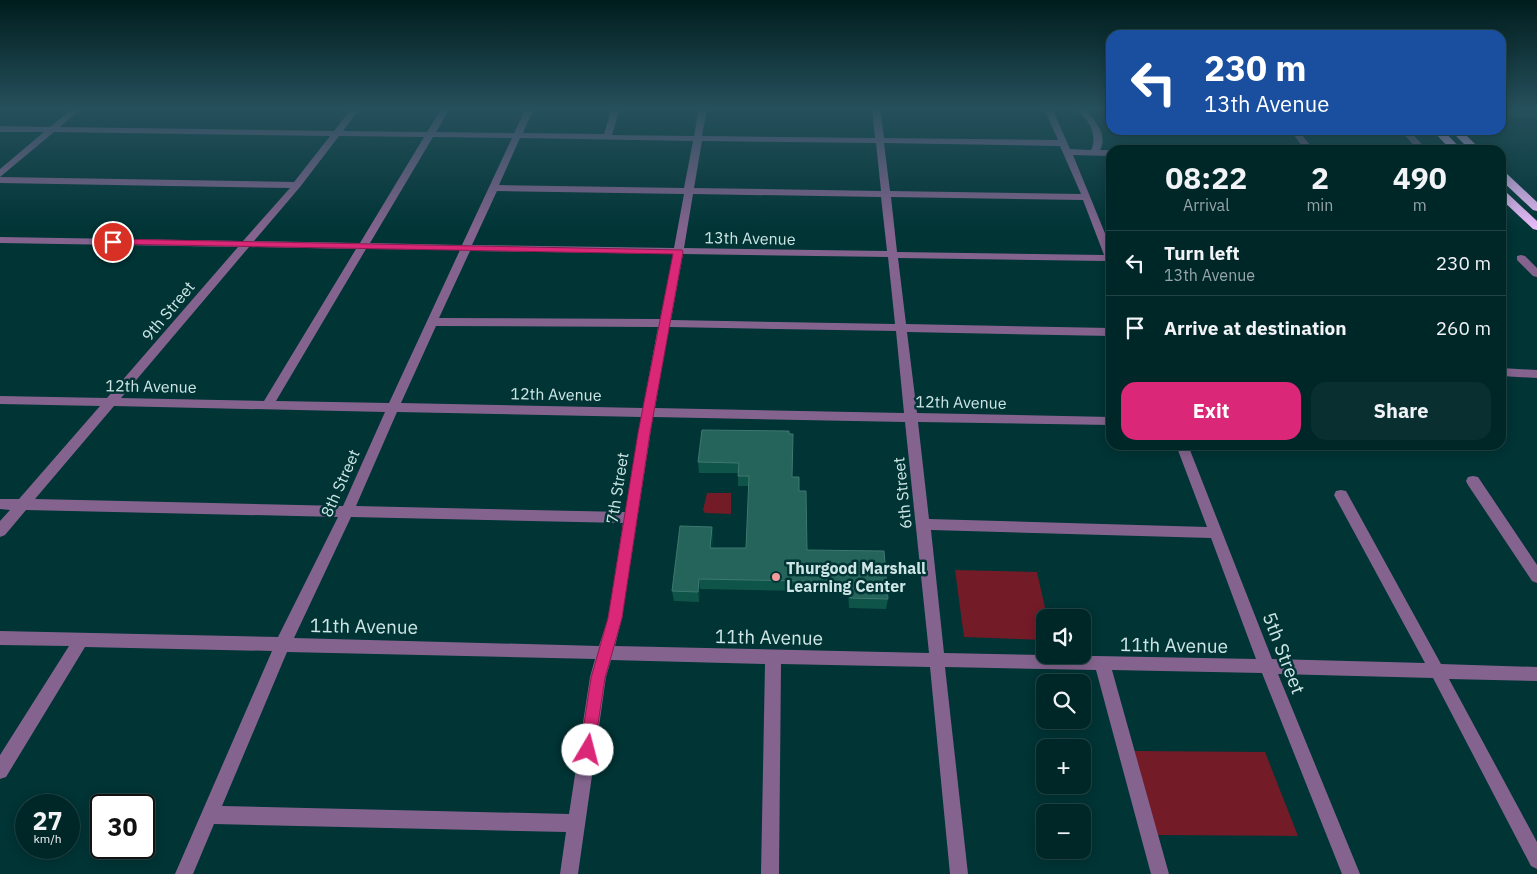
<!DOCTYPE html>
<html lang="en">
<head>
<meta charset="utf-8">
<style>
	:root { --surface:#002728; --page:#0a2f30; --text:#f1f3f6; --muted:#95a5a8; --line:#224445; --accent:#db2777 }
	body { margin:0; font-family:"IBM Plex Sans",sans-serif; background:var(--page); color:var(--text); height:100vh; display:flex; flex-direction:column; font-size:19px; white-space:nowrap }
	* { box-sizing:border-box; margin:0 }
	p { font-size:16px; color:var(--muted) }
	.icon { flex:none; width:28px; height:28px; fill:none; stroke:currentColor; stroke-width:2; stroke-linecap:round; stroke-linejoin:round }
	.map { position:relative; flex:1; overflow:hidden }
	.details { position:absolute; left:1106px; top:145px; width:400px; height:305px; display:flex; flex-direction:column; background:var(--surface); border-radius:15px; box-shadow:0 2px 12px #0003,0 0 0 1px var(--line) }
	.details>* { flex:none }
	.hud { position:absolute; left:1106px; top:30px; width:400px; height:105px; border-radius:15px; box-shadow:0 2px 12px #0003,0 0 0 1px var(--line); background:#1a4fa0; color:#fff; overflow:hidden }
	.fabs { position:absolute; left:1036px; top:609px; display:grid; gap:10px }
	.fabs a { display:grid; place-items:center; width:55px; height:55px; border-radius:10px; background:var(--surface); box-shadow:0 2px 12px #0003,0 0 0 1px var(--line); font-size:25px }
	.speed { position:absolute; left:15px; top:794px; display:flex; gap:10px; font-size:25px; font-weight:700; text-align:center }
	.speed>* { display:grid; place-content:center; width:65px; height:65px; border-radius:50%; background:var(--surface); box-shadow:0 2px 12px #0003,0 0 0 1px var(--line); line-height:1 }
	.speed small { font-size:12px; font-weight:400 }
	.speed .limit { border:2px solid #111; border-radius:8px; background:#fff; color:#111 }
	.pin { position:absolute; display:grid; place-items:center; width:42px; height:42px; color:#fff; margin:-21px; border:2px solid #fff; border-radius:50%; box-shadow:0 1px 5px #0007 }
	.me { position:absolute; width:55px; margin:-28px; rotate:8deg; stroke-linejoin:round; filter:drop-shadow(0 0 4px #0008) }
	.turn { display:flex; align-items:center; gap:18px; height:105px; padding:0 15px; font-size:22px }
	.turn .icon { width:65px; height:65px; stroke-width:2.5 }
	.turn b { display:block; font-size:35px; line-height:42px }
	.eta { display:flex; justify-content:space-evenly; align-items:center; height:85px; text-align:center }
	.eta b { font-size:30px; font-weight:700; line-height:35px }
	.primary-button { display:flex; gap:10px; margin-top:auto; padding:10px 15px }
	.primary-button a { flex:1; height:58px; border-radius:15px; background:var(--accent); color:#fff; font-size:20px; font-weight:700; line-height:58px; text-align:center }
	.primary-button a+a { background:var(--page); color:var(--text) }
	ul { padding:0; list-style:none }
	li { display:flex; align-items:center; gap:15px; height:65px; padding:0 15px; border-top:1px solid var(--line) }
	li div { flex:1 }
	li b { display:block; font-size:19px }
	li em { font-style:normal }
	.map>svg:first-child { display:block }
	.green { fill:#741b28 }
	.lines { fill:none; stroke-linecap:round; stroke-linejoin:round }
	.minor { fill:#84648e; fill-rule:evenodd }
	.highway { fill:#edbdfd; fill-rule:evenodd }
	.wall { fill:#0f5449 }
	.shaded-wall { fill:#01413a }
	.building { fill:#24645a; stroke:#3e7870 }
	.route { fill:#db2777; stroke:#8e194d }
	.poi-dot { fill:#f59b9e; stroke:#003435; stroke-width:2 }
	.labels { text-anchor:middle; stroke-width:5; stroke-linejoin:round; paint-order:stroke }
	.street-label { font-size:16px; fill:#cee6e6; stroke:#003435 }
	.poi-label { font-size:16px; font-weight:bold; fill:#cee6e6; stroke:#003435; text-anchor:start }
	.near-street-label { font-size:19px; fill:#cee6e6; stroke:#003435 }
</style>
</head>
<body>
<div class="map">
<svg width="1537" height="874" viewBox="0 0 1537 874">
	<rect width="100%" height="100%" fill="#003435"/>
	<g class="green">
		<polygon points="707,493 731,493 731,514 705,513 703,510"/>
		<polygon points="955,570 1037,572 1047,617 1045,618 1045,640 964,637"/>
		<polygon points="1133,751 1265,752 1298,836 1157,835"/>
	</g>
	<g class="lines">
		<g class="minor">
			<path d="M73,108H82L60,127L334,131L352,108H360L343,131L427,132L442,108H450L436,132L514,133L526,108H534L523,133L604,134L612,108H620L612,135L694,136L699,108H707L702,136L875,138L872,108H880L884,138L1058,140L1044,108H1052L1070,149L1091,150C1098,138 1089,115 1075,111C1071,109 1068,111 1063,108H1111V111H1086C1096,121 1108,135 1100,150H1111V156L1073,155L1111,248V264L1106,261L898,258L906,324L1111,328V336L907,332L917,413L1111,417V425L918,422L929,519L1207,527L1176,445H1188L1272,659L1425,663L1334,495L1336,491L1341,490L1346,491L1441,664L1537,667V681L1449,679L1537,842V869L1531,866L1433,678L1278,674L1360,874H1342L1262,673L1112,670L1169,874H1151L1096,670L945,667L968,874H950L930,667L781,664L779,874H761L765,664L611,660L606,677L578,874H560L566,832L214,824L193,874H175L272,651L85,647L6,777L0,779V755L69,646L0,645V631L278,637L338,517L26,510L5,535L0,537V521L10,510L0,509V499H19L100,406L0,404V396L107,398L238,247L0,243V237L243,241L290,188L0,183V177L294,182L330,136L54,132L0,177V169L44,132H0V126L50,127ZM339,136L424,137L360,243L254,241L300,187ZM433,137L512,138L462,245L370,243ZM520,138L693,141L684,188L499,185ZM702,141L876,143L881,191L694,188ZM884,143L1060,146L1081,194L890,191ZM497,191L684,194L674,248L472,245ZM693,194L881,197L887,251L684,248ZM891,197L1083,200L1104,255L897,252ZM249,247L356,249L264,401L121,398ZM366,249L460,250L389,403L276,401ZM470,251L673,254L660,319L439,318ZM683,254L888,257L895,324L671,320ZM436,326L658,327L643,408L401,403ZM669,327L896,331L904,413L655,408ZM114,406L385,412L343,506L35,499ZM397,412L641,417L625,512L356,506ZM653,417L905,422L929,653L615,646L622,618ZM351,517L623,523L608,618L599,646L294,638ZM931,530L1211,538L1256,659L944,653ZM287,652L595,659L590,677L569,814L222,806Z"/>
			<polygon points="1290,130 1298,130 1314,150 1305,150"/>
			<polygon points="1400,130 1409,130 1427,150 1418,150"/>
			<polygon points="1521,255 1525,256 1537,268 1537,277 1533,276 1517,260 1517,256"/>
			<polygon points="1501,368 1537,370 1537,378 1501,376"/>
			<polygon points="1473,476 1478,477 1537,565 1537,583 1532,581 1468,485 1466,481 1468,477"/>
		</g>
		<g class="highway">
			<polygon points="1432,130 1443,130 1462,150 1451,150"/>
			<polygon points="1450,130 1461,130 1481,150 1470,150"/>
			<polygon points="1501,171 1505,172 1537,202 1537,211 1533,210 1501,180"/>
			<polygon points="1501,190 1505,191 1537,221 1537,230 1533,229 1501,199"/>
		</g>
	</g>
	<g class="wall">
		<rect x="1501" y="108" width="36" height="9"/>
		<polygon points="702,430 792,477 799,491 807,550 888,599 886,609 849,608 848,592 700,589 699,602 674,601 672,591 712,527 713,537 712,548 746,548 749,486 738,486 738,473 699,473 698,462"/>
	</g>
	<g class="shaded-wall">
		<polygon points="712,527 713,537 711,558 710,548"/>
		<polygon points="699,579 700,589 699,602 698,592"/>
	</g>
	<polygon class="building" points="702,430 789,431 789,434 793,434 792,477 799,477 799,491 806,491 807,550 884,551 888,599 850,598 849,582 699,579 698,592 672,591 680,526 712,527 710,548 746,548 749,476 738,476 739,463 698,462"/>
	<linearGradient id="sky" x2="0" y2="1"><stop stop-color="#001d1d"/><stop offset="0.47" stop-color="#26505c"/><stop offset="1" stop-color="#26505c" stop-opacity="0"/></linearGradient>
	<rect width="1537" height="231" fill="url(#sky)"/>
	<polygon class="route" points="113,239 682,250 683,252 650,433 622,618 605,678 593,756 588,758 583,756 580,750 591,678 608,618 638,433 673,254 110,244 110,240"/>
	<circle class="poi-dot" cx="776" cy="577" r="5"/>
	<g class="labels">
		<g class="street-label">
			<text transform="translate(750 238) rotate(1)" y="6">13th Avenue</text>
			<text transform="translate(168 311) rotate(-50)" y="6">9th Street</text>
			<text transform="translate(151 386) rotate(1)" y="6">12th Avenue</text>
			<text transform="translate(556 394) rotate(1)" y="6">12th Avenue</text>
			<text transform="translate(961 402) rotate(1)" y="6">12th Avenue</text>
			<text transform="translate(340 483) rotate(-66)" y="6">8th Street</text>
			<text transform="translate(617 488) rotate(-81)" y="6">7th Street</text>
			<text transform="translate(902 493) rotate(-96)" y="6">6th Street</text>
		</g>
		<g class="poi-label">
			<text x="786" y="574">Thurgood Marshall<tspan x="786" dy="18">Learning Center</tspan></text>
		</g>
		<g class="near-street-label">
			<text transform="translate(364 626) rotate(1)" y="7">11th Avenue</text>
			<text transform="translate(769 637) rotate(1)" y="7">11th Avenue</text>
			<text transform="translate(1174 645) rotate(1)" y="7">11th Avenue</text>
			<text transform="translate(1284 653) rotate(69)" y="7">5th Street</text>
		</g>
	</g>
</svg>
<div class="fabs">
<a><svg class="icon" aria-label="sound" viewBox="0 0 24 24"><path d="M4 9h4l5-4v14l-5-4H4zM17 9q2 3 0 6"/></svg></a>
<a><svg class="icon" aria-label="search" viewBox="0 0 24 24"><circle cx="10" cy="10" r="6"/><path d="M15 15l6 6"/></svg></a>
<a>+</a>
<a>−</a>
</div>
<div class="speed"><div>27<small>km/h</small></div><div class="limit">30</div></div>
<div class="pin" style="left:113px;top:242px;background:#d93025"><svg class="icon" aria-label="arrive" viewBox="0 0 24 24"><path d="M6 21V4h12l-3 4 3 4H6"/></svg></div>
<svg class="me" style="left:588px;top:750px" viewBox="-20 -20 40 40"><circle r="19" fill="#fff"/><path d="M0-13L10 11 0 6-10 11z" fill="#db2777"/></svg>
<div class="hud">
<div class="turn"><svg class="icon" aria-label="left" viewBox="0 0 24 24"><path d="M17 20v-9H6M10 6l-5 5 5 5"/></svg><div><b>230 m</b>13th Avenue</div></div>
</div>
<section class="details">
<div class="eta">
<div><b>08:22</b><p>Arrival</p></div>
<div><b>2</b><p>min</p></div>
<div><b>490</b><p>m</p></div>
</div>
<ul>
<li><svg class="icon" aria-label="left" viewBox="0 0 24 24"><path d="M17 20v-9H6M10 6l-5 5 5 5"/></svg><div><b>Turn left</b><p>13th Avenue</p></div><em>230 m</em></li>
<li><svg class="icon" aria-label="arrive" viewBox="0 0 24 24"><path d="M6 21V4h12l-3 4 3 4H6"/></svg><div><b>Arrive at destination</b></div><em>260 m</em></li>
</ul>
<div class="primary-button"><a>Exit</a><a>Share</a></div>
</section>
</div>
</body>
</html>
